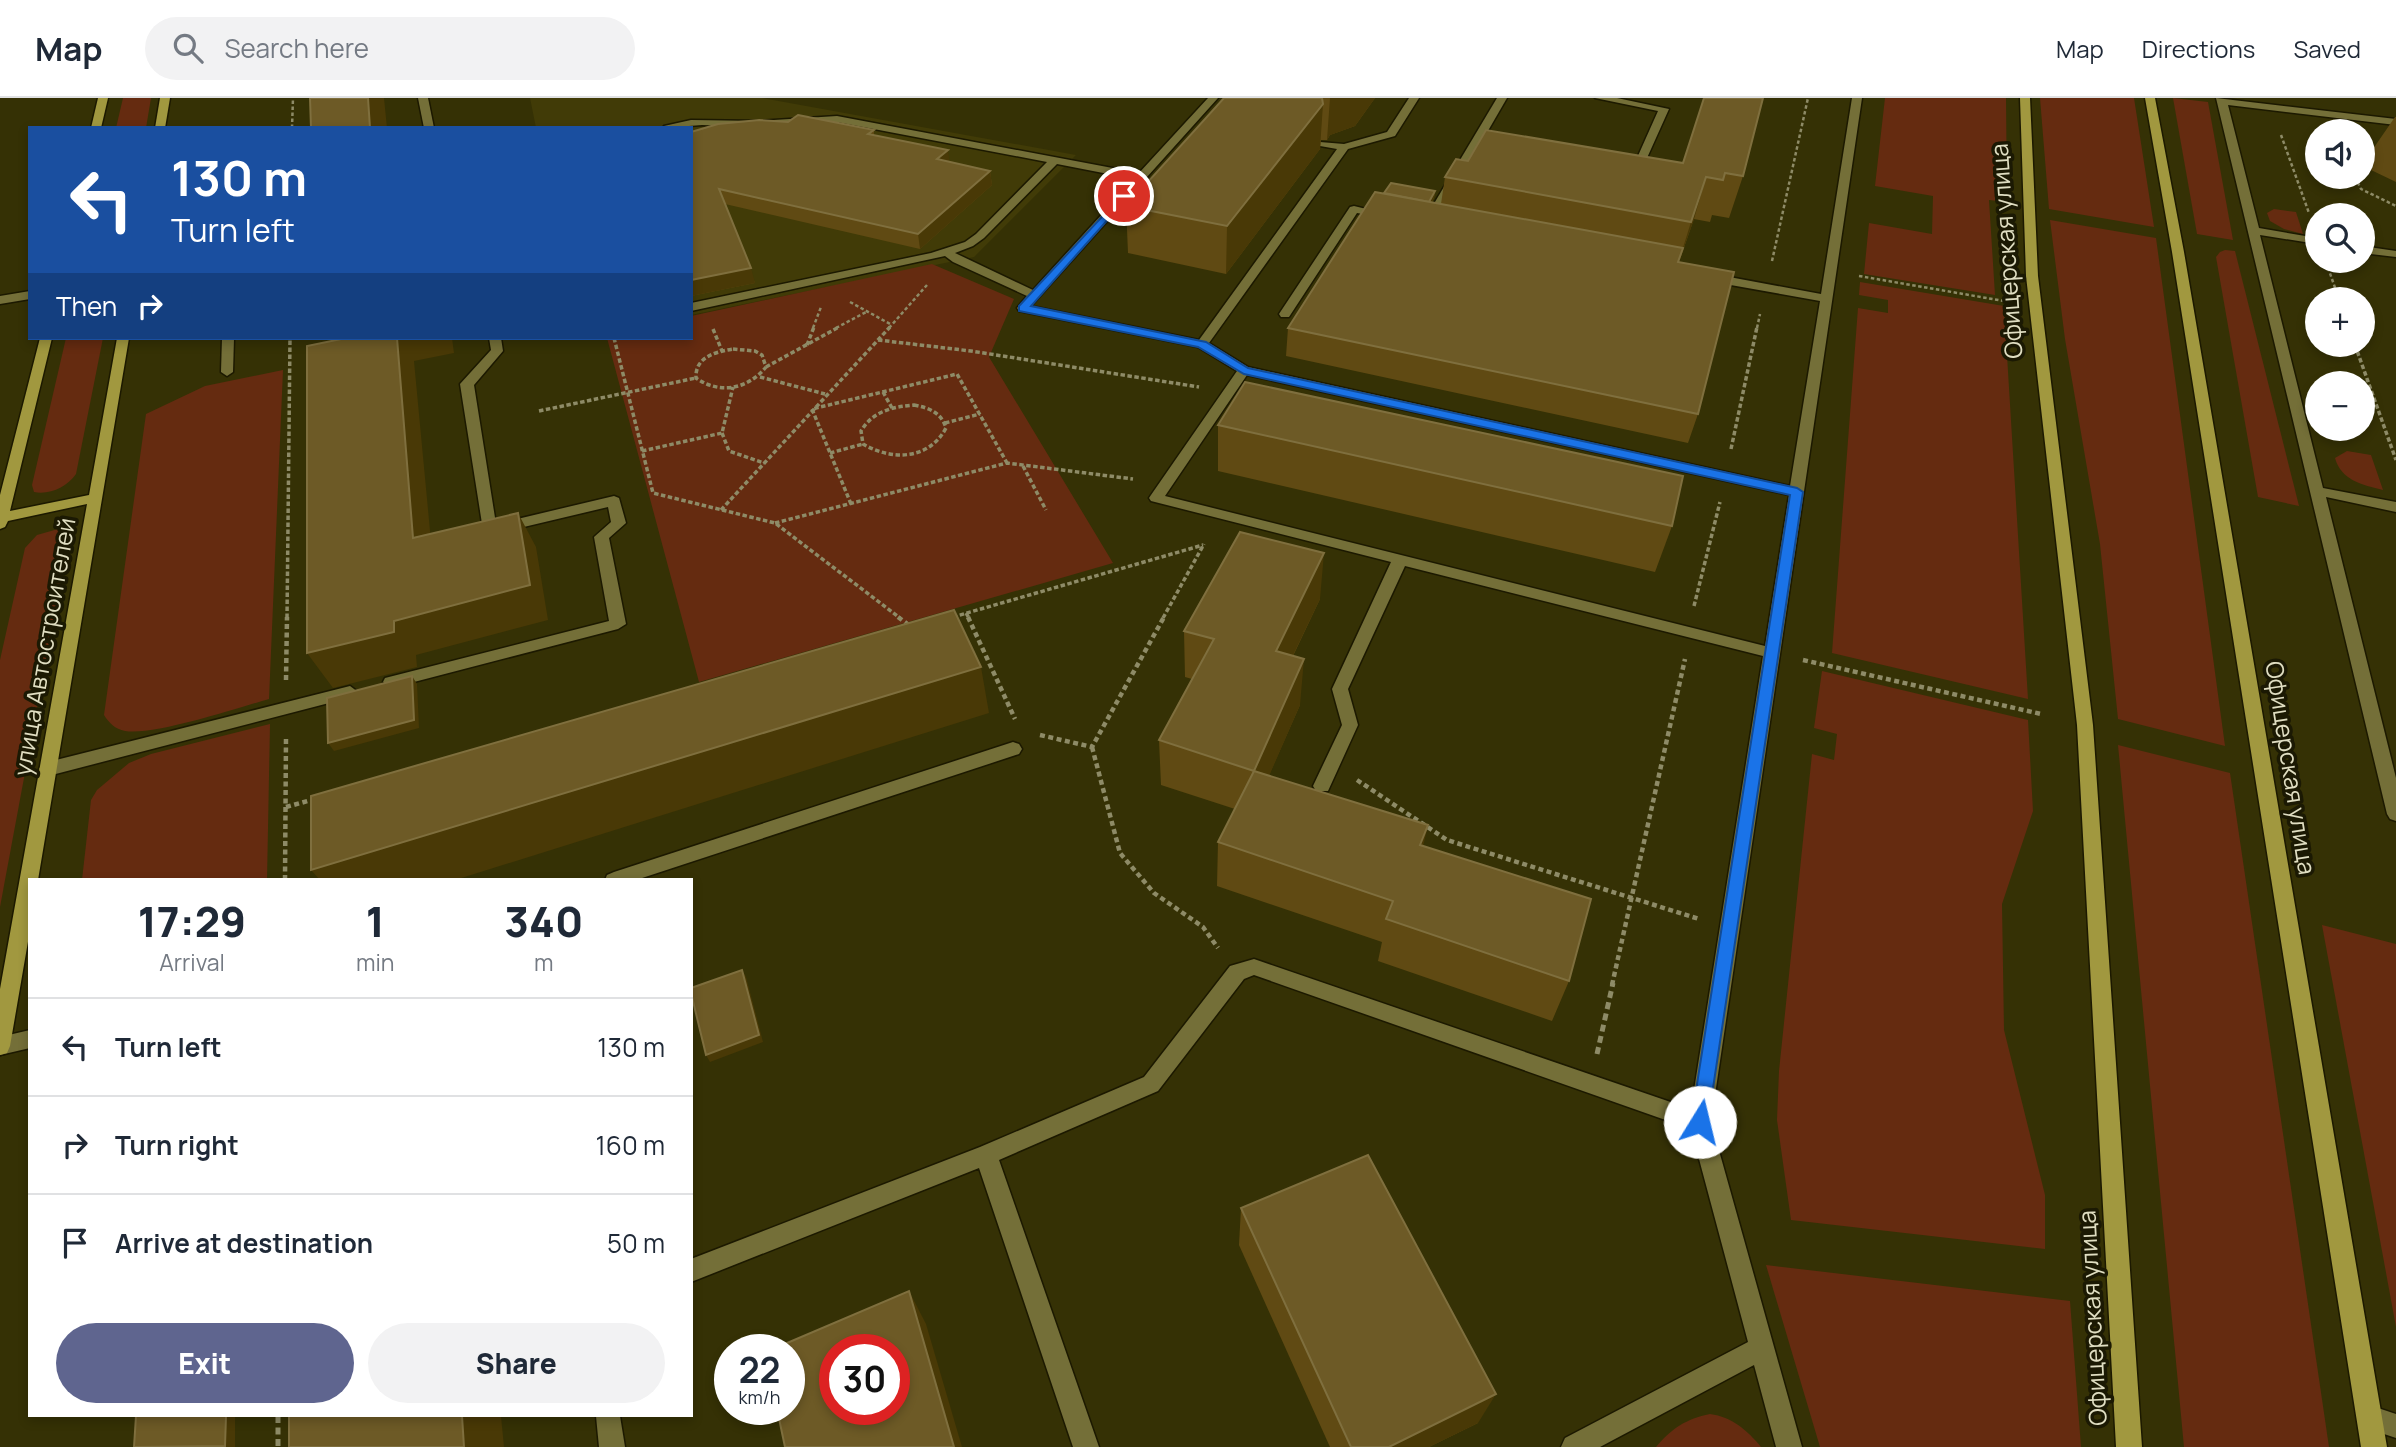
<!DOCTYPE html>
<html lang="en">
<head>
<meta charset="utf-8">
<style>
	:root { --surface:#fff; --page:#f2f2f3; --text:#1f2937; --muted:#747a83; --line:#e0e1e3; --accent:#5f658f }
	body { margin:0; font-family:Manrope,sans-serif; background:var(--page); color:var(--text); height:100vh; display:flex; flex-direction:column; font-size:26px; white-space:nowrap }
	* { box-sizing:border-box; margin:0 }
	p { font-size:23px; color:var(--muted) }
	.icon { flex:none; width:38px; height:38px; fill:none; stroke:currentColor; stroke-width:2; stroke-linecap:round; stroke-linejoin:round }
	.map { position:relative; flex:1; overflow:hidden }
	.side { position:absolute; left:28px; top:780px; width:665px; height:539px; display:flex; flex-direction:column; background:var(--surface); border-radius:0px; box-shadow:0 4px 10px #0003 }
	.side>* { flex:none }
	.hud { position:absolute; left:28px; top:28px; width:665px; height:214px; border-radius:0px; box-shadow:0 4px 10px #0003; background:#1a4fa0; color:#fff; overflow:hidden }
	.fabs { position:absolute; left:2305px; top:21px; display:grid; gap:14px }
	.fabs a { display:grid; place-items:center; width:70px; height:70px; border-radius:50%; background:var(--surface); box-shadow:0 4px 10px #0003; font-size:35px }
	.speed { position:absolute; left:714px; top:1236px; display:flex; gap:14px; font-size:35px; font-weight:700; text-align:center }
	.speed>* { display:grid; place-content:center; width:91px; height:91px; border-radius:50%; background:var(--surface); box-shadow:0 4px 10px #0003; line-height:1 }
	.speed small { font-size:18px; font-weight:400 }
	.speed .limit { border:10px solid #d22; background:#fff; color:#111 }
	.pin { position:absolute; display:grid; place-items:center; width:60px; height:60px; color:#fff; margin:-30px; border:4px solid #fff; border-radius:50%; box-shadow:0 2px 7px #0007 }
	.me { position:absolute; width:77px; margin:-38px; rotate:9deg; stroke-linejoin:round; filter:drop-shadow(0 0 5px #0008) }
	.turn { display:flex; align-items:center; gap:24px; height:147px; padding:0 28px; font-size:32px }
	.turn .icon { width:91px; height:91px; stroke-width:2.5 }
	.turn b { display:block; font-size:49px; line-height:60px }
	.then { display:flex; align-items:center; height:66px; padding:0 28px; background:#0003; gap:14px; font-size:26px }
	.eta { display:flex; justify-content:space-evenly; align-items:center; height:119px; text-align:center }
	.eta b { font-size:42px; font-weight:800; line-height:49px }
	.action { display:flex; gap:14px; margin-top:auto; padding:14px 28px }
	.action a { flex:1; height:80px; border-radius:42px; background:var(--accent); color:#fff; font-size:28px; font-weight:800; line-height:80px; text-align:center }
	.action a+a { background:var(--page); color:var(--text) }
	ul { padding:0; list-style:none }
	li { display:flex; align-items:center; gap:21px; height:98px; padding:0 28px; border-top:2px solid var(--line) }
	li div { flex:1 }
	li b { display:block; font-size:26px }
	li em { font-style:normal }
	header { display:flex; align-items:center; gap:42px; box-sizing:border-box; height:98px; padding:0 35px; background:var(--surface); border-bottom:2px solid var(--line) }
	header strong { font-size:33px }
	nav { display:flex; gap:38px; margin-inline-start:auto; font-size:24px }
	.search { width:490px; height:63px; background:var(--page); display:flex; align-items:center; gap:18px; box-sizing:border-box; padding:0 24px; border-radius:38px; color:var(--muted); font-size:26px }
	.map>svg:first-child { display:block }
	.built { fill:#413b07 }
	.green { fill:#652b10 }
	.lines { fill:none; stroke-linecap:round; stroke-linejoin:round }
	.minor-casing { stroke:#1c1900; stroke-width:3 }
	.major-casing { stroke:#1c1900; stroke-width:3 }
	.path-far3 { stroke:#8e8b67; stroke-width:2.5; stroke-dasharray:3.5 2.5; stroke-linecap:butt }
	.path-far2 { stroke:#8e8b67; stroke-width:3.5; stroke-dasharray:4.5 2.5; stroke-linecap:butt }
	.path-far1 { stroke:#8e8b67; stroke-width:4.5; stroke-dasharray:5 3.5; stroke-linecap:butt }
	.path { stroke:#8e8b67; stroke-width:5; stroke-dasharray:7 4.5; stroke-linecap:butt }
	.minor { fill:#746f38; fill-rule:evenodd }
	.major { fill:#a1983f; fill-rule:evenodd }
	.wall { fill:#604a13 }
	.shaded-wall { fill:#493906 }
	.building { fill:#6d5a26; stroke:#7f6f3e; stroke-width:2; fill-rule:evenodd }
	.route { fill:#1a73e8; stroke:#114b97; stroke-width:2 }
	.labels { text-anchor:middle; stroke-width:7; stroke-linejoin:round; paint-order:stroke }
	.street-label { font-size:24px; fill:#e0dec2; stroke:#1b1903 }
</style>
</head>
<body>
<header>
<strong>Map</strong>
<div class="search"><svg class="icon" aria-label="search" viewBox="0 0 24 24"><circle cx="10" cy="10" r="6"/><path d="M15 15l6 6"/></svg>Search here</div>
<nav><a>Map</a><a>Directions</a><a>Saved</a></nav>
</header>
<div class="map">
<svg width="2396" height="1349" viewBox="0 0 2396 1349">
	<rect width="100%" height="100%" fill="#353105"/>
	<polygon class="built" points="530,0 762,0 1076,57 974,159 691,217 691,30 536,30"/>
	<g class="green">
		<polygon points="123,0 151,0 146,30 116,30"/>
		<polygon points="1885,0 2006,0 2007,104 1989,102 1995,197 1864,176 1869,125 1932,136 1933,98 1875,88"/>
		<polygon points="2040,0 2134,0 2154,129 2049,111"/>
		<polygon points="2173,0 2208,4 2233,142 2197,136"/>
		<polygon points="2274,111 2296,114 2303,136 2284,131 2270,123 2267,115"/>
		<polygon points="2050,122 2156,140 2225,648 2118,621 2100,446 2065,241"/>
		<polygon points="2225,152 2235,153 2299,408 2258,399 2216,159 2220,154"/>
		<polygon points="932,166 1014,201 989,259 1113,465 699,584 607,240 691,240 691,218"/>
		<polygon points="1860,184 2004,208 2028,601 1832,555 1858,210 1888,215 1888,202 1859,197"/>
		<path d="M66,240H103L76,376C67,389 50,397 34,394L32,387Z"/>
		<path d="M283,272L269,601C237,610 154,638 125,633C115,631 109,625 104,617L146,316L205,288Z"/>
		<path d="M2347,353L2371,357L2383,392C2362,387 2341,382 2335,360Z"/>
		<polygon points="58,431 67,432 69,438 0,809 0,562 25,450 37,437"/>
		<polygon points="1822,573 2028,622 2033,713 2002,806 2004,932 2045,1097 2045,1151 1791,1122 1777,1022 1779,973 1812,656 1834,662 1837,636 1814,630"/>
		<polygon points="270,626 267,782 82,782 91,702 97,692 129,665 151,656"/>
		<polygon points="2118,647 2230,675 2329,1349 2184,1349"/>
		<polygon points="2322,827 2396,846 2396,1229"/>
		<polygon points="1766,1167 2070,1203 2081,1349 1820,1349"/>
		<path d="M1710,1316C1732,1319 1747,1332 1761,1349H1656C1672,1330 1686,1321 1710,1316Z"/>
	</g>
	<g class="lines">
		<g class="minor-casing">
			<g id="minor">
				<polygon points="418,0 428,0 434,30 424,30"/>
				<path d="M1208,0H1218L1031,208L1199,242L1337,51L1320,48V44L1344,46L1387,34L1409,0H1419L1395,38L1348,51L1209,245L1248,269L1790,388L1820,203L1708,183L1702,179L1708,175L1821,196L1852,0H1862L1711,1024L1802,1349H1776L1754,1267L1600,1349H1561L1565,1340L1748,1244L1691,1031L1254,877L1244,881L1158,993L999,1062L1099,1349H1073L979,1070L691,1184V1161L980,1049L1144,979L1230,868L1254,861L1691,1011L1763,558L1405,468L1348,591L1358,627L1328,693H1316L1313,688L1342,627L1332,591L1391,464L1151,403L1149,400L1151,397L1237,273L1198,249L1019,213L1017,210L1027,198L953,164L945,158L691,213V205L931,155L965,144L976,136L1047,64L837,24L760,29L702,27L663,30L664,28L691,22L760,23L837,18L1139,75ZM1057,66L1134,81L1033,192L955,155L973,148L984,140ZM1247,277L1789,397L1765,548L1165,398Z"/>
				<polygon points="1497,0 1507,0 1438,119 1428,121 1426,119"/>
				<polygon points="1595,0 1617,0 1669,11 1638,80 1629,78 1658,13"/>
				<polygon points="2216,0 2396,21 2396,27 2228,7 2259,130 2317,140 2317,146 2260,137 2323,390 2396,404 2396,414 2326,399 2396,680 2396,723 2390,721 2387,716"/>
				<polygon points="1354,108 1391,117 1385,120 1357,115 1289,219 1281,219 1279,216 1350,109"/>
				<polygon points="2362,148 2396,153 2396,159 2362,155"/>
				<polygon points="30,193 30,201 0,206 0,198"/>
				<polygon points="222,240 234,240 233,274 227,278 221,274"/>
				<polygon points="489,240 501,240 503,253 474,287 496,426 614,398 619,400 626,425 609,440 626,526 618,531 391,590 383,584 385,580 609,523 594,439 611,424 608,409 490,437 483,432 460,286 491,252"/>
				<polygon points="350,588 358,594 356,598 48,678 42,676 39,671 42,666 48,664"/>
				<polygon points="1013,644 1019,646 1022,651 1019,656 636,782 605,782 607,777 614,774"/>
				<polygon points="30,932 30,950 0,957 0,939"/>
				<polygon points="2369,1307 2396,1316 2396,1340 2360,1328 2357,1319 2360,1310"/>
				<polygon points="596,1318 620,1318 625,1349 599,1349"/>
			</g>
		</g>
		<g class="major-casing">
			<g id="major">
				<polygon points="98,0 108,0 101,30 91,30"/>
				<polygon points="160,0 170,0 165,30 155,30"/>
				<polygon points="2020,0 2030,0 2038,178 2093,627 2142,1349 2116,1349 2077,627 2026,178"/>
				<polygon points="2145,0 2155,0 2184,154 2387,1349 2361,1349 2172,154"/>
				<polygon points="40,240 52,240 10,413 89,397 117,240 129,240 38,782 30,782 30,832 10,948 7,955 0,957 0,891 87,406 8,423 5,429 0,431 0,397"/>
			</g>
		</g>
		<g class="path-far3">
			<polyline points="292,30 293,0"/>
			<polyline points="2281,37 2309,115"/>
			<polyline points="2355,79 2361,91 2396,108"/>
			<polyline points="1772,163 1808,0"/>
			<polyline points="2326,164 2339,201"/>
			<polyline points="1859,178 2004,203"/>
			<polyline points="850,204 892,227"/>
			<polyline points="813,230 821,209"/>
			<polyline points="836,230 868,213"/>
			<polyline points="889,230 927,187"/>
			<polyline points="1757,230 1760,216"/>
		</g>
		<g class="path-far2">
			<polyline points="713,231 722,253"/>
			<polyline points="614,240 653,395 775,425 900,520"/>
			<polyline points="878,242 971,253 1199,289"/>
			<polyline points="807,247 814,229"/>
			<polyline points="2355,247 2396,362"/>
			<path d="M733,251L755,253L762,257L766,269C748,291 720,297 696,280C695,259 715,254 733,251Z"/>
			<polyline points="766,269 839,229"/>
			<polyline points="760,279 825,296"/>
			<polyline points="883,294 892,310"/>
			<path d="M914,307C929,310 941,314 946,330C929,362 892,363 863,346L861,333C873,313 892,309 914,307Z"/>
			<polyline points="539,313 696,280"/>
			<polyline points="945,325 980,316"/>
			<polyline points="722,335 729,353 764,365"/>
			<polyline points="1731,351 1757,229"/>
			<polyline points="642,353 722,335 733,289"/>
			<polyline points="830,355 863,346"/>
			<polyline points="1023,368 1046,412"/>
			<polyline points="851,406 812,311 957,276 1007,365"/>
			<polyline points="721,412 890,229"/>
			<polyline points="775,425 1007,365 1133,381"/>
			<polyline points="1694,508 1720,404"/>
			<polyline points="966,515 969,520"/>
			<polyline points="953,519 1203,447"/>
			<polyline points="287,520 290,240"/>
			<polyline points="1163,520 1204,446"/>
		</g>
		<g class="path-far1">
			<polyline points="898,519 910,528"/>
			<polyline points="968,519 1015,621"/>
			<polyline points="1803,562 2041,616"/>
			<polyline points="286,582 287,519"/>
			<polyline points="1040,637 1092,649 1164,519"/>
			<polyline points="1092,649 1120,755 1154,795 1203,829 1218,850"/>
			<polyline points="1357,682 1447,742 1699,821"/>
			<polyline points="286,709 315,701"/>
			<polyline points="285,782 286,640"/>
			<polyline points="1612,887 1685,561"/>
		</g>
		<g class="path">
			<polyline points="1597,956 1613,885"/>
			<polyline points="278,1318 278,1349"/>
		</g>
		<use href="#minor" class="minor"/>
		<use href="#major" class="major"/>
	</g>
	<g class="wall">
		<polygon points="1224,0 1375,0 1355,28 1330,37 1327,42 1321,42 1320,51 1226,176 1128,155 1126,108"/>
		<polygon points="2395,19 2396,19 2396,84 2371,72 2373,69 2364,64"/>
		<polygon points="718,26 874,32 874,37 949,64 990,73 992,87 920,151 725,106 755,185 691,198"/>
		<polygon points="1486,32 1743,78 1729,120 1712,117 1710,124 1694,121 1679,164 1698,316 1688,345 1286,258 1288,230 1384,95 1435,93 1434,100 1432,104 1441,106 1445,79 1468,63"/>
		<polygon points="1218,327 1672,428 1655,474 1218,373"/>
		<polygon points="1320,501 1293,558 1300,607 1269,677 1423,748 1569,883 1552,923 1378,863 1382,844 1217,788 1218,744 1235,711 1161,687 1159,642 1192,581 1185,579 1184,533"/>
		<polygon points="1241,1110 1478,1325 1429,1349 1330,1349 1239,1147"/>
	</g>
	<g class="shaded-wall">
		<polygon points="368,0 384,0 387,30 370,30"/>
		<polygon points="1330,0 1375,0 1355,28 1330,37 1327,42"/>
		<polygon points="1323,6 1320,51 1226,176 1227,128"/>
		<polygon points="948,52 950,67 937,61"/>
		<polygon points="990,73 992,87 920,151 918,136"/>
		<polygon points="1706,79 1694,121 1678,166 1691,124"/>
		<polygon points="1435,93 1434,100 1424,118 1425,111"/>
		<polygon points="751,170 755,185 691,198 691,182"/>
		<polygon points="397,240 452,240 454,255 414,263 434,475 413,440"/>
		<polygon points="518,415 536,449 548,522 416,557 417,569 333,590 307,555 394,523"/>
		<polygon points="1324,455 1320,501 1273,599 1276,553"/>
		<polygon points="1304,561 1300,607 1252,717 1254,673"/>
		<polygon points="981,569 989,615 455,782 320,782 311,772"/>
		<polygon points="412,578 417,586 419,630 334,653 328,645"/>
		<polygon points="1428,727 1418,771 1420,747"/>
		<polygon points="742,872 746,879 763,944 710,964 706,957"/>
		<polygon points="909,1193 926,1226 962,1349 954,1349"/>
		<polygon points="1496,1296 1478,1325 1429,1349 1389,1349"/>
		<polygon points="226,1318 235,1318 235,1349 223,1349"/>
		<polygon points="462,1318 501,1318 504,1349 464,1349"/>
	</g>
	<g class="building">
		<polygon points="310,0 368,0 370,30 311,30"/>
		<polygon points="1224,0 1322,0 1323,6 1227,128 1126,108"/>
		<polygon points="1704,0 1763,0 1743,78 1725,75 1723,82 1706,79 1691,124 1445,79 1456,61 1468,63 1486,32 1683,65"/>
		<polygon points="798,17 874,32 868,36 948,52 937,61 990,73 918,136 719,91 751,170 691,182 691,34 718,26 759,22 788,24"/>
		<polygon points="1391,85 1435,93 1429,104 1384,95"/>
		<polygon points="1375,94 1683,150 1678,164 1734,174 1698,316 1288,230"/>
		<polygon points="346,240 397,240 413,440 518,415 530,487 394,523 394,534 307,555 307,248"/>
		<polygon points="1245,284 1683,378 1672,428 1218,327"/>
		<polygon points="1240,434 1324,455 1276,553 1304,561 1254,673 1159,642 1214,541 1184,533"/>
		<polygon points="954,512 981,569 311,772 311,698"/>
		<polygon points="412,578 414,622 328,645 327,600"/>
		<polygon points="1254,673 1428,727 1420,747 1591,801 1569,883 1386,821 1393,803 1218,744"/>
		<polygon points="742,872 759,937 706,957 691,895 691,890"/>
		<polygon points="1368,1057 1496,1296 1389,1349 1351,1349 1241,1110"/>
		<path d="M909,1193L954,1349H785L777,1311H789V1251H773ZM835,1251H894V1311H835Z"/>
		<polygon points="136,1318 226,1318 225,1348 134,1349"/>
		<polygon points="289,1318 462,1318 464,1349 289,1349"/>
	</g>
	<polygon class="route" points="1124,95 1127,96 1127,100 1031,208 1206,244 1248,270 1797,390 1803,394 1707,1030 1700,1033 1694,1030 1691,1024 1790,397 1244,276 1198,249 1019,213 1019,208"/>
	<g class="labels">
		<g class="street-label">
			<text transform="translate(2007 153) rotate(-94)" y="8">Офицерская улица</text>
			<text transform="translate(45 549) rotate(-80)" y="8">улица Автостроителей</text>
			<text transform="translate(2290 670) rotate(81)" y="8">Офицерская улица</text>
			<text transform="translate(2093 1220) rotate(-93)" y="8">Офицерская улица</text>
		</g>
	</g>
</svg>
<div class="fabs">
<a><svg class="icon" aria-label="sound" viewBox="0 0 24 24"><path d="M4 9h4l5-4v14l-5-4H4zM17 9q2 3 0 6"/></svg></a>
<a><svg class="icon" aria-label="search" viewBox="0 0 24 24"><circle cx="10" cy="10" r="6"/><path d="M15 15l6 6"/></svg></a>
<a>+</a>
<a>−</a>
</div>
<div class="speed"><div>22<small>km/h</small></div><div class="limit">30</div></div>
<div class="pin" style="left:1124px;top:98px;background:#d93025"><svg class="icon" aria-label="arrive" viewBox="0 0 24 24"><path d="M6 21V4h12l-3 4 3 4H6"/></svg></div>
<svg class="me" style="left:1700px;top:1024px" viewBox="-20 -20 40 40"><circle r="19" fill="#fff"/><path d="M0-13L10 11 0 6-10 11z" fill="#1a73e8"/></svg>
<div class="hud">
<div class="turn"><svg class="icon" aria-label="left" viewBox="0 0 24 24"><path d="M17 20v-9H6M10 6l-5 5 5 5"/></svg><div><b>130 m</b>Turn left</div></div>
<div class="then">Then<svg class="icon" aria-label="right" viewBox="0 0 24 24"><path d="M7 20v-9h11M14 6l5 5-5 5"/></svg></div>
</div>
<section class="side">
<div class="eta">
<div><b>17:29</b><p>Arrival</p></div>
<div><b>1</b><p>min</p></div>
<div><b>340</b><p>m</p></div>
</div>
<ul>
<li><svg class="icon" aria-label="left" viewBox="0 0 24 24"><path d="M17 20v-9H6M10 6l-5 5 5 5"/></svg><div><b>Turn left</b></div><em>130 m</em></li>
<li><svg class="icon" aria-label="right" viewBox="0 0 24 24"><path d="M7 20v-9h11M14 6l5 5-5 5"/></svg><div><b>Turn right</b></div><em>160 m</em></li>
<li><svg class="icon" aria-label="arrive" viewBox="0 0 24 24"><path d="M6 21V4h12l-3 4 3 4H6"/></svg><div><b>Arrive at destination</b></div><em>50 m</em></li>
</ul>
<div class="action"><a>Exit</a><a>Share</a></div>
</section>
</div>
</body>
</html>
